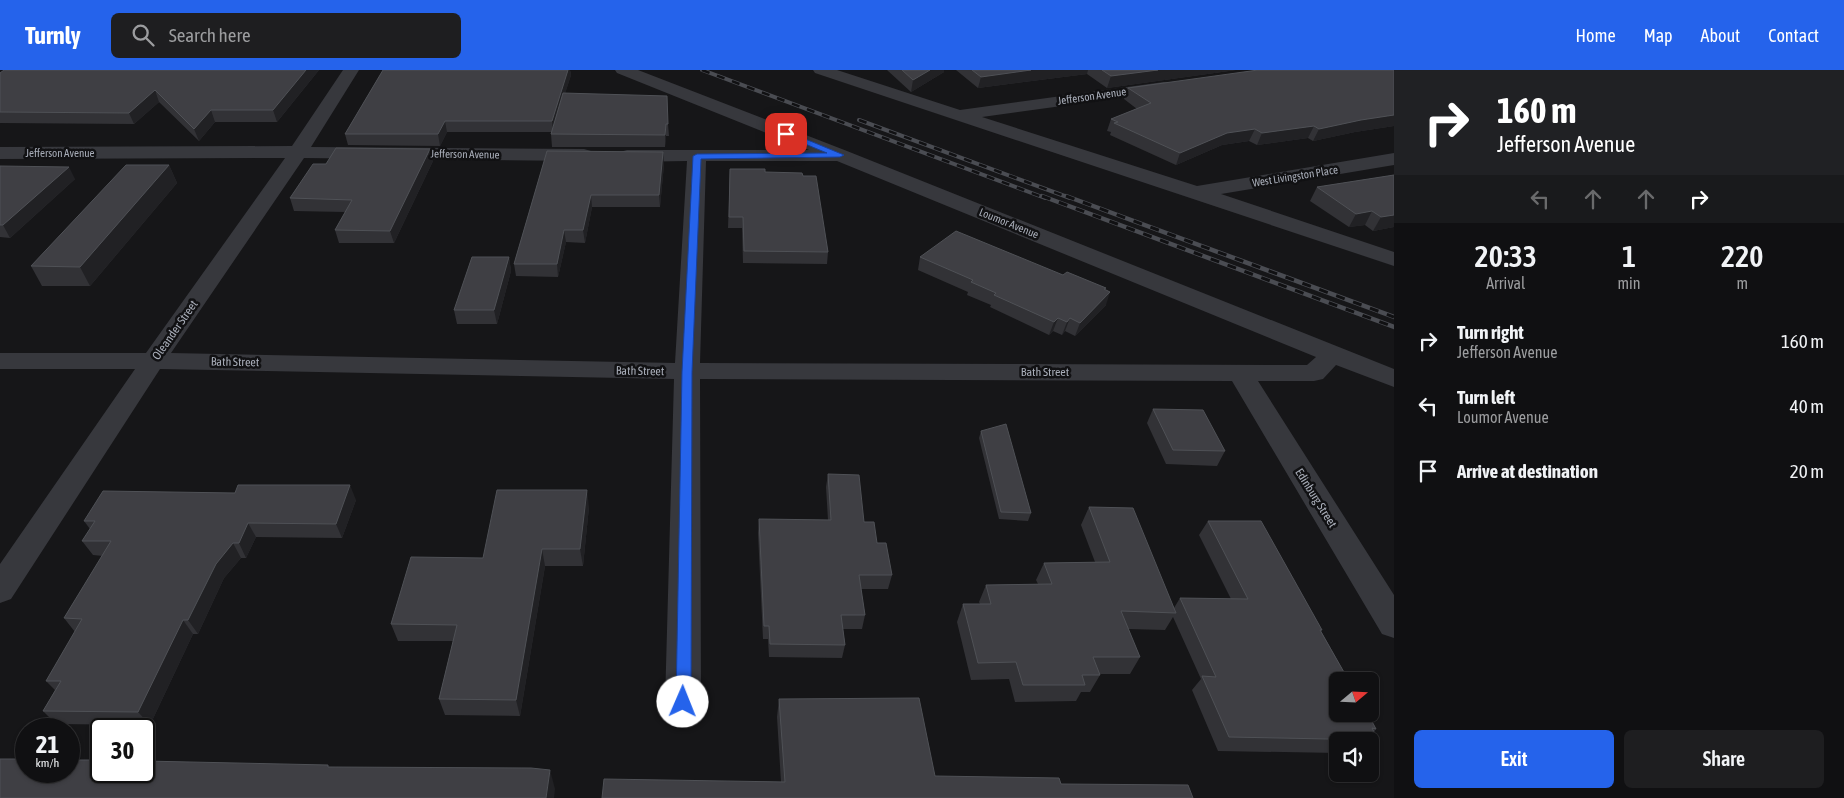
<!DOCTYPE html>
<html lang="en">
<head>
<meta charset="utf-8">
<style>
	:root { --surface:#101012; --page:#1e1e20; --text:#f1f3f6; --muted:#9c9d9f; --line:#303032; --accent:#2563eb }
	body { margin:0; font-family:"Asap Condensed",sans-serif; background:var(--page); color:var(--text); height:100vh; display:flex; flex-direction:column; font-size:19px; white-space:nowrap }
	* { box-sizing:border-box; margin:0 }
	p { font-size:16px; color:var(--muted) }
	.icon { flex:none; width:28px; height:28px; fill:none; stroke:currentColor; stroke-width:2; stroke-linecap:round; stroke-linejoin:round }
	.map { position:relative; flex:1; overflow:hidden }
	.drawer { display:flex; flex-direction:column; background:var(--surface); width:450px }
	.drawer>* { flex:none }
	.banner { background:#202124; color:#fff; overflow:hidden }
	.needle { width:32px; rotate:71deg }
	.tools { position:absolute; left:1329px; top:602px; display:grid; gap:10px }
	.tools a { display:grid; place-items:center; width:50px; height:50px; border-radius:8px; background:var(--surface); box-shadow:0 1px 4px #0004,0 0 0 1px var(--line); font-size:25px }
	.speed { position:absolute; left:15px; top:648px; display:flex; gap:10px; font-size:25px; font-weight:700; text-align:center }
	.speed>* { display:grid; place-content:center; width:65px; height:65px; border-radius:50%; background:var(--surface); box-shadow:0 1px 4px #0004,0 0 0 1px var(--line); line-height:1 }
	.speed small { font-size:12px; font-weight:400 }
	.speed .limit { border:2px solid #111; border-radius:8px; background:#fff; color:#111 }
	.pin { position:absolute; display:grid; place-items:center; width:42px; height:42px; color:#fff; margin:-21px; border-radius:10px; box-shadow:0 2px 8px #0006 }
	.me { position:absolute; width:55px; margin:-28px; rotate:1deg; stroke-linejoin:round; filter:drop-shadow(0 0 4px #0008) }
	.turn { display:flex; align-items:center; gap:18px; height:105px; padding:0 20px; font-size:22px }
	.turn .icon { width:65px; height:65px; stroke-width:2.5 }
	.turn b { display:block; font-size:35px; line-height:42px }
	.lanes { display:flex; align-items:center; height:48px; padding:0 20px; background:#0003; justify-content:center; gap:25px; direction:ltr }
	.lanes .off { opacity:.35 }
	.eta { display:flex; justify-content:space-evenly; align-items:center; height:85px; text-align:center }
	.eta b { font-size:30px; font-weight:600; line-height:35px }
	.button { display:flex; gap:10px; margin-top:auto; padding:10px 20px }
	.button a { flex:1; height:58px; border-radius:8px; background:var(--accent); color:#fff; font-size:20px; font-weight:600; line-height:58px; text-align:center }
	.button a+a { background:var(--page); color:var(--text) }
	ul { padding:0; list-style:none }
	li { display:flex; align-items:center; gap:15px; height:65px; padding:0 20px }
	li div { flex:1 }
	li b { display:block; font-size:19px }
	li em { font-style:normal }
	header { display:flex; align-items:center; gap:30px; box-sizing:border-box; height:70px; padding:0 25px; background:var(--accent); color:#fff }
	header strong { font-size:24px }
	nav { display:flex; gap:28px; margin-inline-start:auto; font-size:18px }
	.search { width:350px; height:45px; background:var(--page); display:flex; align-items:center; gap:12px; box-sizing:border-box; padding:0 18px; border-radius:8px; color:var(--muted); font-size:19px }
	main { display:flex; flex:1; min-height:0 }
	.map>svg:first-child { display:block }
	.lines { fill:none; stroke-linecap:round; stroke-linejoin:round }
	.street { fill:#37383d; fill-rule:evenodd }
	.rail-far1-casing { stroke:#4a4c52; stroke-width:4 }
	.rail-casing { stroke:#4a4c52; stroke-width:4.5 }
	.rail-far1 { stroke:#111113; stroke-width:2.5; stroke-dasharray:8; stroke-linecap:butt }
	.rail { stroke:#111113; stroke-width:3; stroke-dasharray:9; stroke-linecap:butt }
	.wall { fill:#323236 }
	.shaded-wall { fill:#212124 }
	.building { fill:#3f3f44; stroke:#4f5156 }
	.route { fill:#2563eb; stroke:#184099 }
	.labels { text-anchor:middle; stroke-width:5; stroke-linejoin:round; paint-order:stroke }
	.far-street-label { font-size:11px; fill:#a8adb8; stroke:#111113 }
	.street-label { font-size:12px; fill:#a8adb8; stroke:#111113 }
</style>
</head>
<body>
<header>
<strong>Turnly</strong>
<div class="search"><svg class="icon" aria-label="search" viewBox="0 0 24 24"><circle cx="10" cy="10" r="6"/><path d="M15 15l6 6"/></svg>Search here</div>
<nav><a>Home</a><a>Map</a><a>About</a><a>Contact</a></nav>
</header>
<main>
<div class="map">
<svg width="1394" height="728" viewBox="0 0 1394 728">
	<rect width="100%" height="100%" fill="#161618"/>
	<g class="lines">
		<g class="street">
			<path d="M343,0H359L311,77L584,79L591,81L593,85L591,89L584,91L304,88L171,283L675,293L687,91L627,92L620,90L618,86L620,82L627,80H809L617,3L615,0H638L847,81L1394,299V317L1336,295L1323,309L1314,311H1258L1394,525V568L1382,564L1232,311L700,309L701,633L696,645L683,649L670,645L665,633L674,309L160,299L11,529L0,533V494L135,299H0V283H146L285,88L0,89V77L292,76ZM706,91H837L1316,287L1307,295L700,293Z"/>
			<polygon points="813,0 837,0 960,40 1164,12 1170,13 1172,17 1170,21 1164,22 982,47 1197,116 1394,83 1394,95 1221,124 1394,182 1394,196 815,3"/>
		</g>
		<g class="rail-far1-casing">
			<g id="rail-far1">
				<polyline points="702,0 1045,128"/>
				<polyline points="859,50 1070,128"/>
			</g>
		</g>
		<g class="rail-casing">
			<g id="rail">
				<polyline points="1042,126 1394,257"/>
				<polyline points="1066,126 1394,247"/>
			</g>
		</g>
		<use href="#rail-far1" class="rail-far1"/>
		<use href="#rail" class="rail"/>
	</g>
	<g class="wall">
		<polygon points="319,0 277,52 215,52 199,71 159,32 134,54 0,53 0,3"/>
		<polygon points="383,0 570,0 571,5 565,23 668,54 669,66 666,66 665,77 552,77 551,64 552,62 447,62 440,76 348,75 345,64"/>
		<polygon points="887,0 944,0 944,2 911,22"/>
		<polygon points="956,0 1236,0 1107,18 1087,4 978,18"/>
		<polygon points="1394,0 1394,56 1355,62 1313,71 1308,68 1257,75 1249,71 1222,75 1176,95 1110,65 1111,62 1107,61 1111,49 1137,39 1124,29 1128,18"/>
		<polygon points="547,81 664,94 660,137 592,137 585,173 566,172 558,207 516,206 514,194"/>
		<polygon points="433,91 394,173 339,173 335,160 345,142 294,141 290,128 326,94"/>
		<polygon points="169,95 177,113 90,216 42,216 31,196"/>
		<polygon points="0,96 75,109 10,168 0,167"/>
		<polygon points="730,99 803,106 828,182 827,194 743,193 742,158 728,158"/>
		<polygon points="1394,105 1394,157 1373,161 1365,155 1349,157 1310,131 1317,117"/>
		<polygon points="509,187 511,201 497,254 457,254 454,240"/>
		<polygon points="920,187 1063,205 1105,220 1106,235 1075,266 1065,261 1062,265 1053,261 1049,265 990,237 991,235 967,225 968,222 918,200"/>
		<polygon points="1153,339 1225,381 1217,396 1166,394 1147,353"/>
		<polygon points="981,361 1031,443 1028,451 999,449 979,368"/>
		<polygon points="828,404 864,452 877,473 892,505 888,519 861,519 865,545 862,559 843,559 845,575 842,588 769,587 768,569 763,569 758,463 759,449 828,450 826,417"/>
		<polygon points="356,430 342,468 256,467 246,488 241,488 224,508 198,564 193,564 150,655 56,654 43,641 55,620 46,611 75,562 64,548 103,486 93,485 82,471 90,459 84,451"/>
		<polygon points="589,437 583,496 545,496 520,646 445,645 439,629 453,571 398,571 391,554 483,488"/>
		<polygon points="1089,437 1174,538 1180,528 1231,529 1199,465 1208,451 1322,560 1321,561 1376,659 1374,662 1378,670 1370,678 1370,671 1338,671 1338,683 1218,681 1192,620 1201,609 1173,547 1165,560 1128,559 1140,587 1130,604 1099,604 1100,605 1090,622 1081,622 1076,631 1015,632 1009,609 971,610 957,552 963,534 980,534 979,532 986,515 1038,514 1036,510 1044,493 1095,492 1081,455"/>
		<polygon points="779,629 935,706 1061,714 781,712 777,647"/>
	</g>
	<g class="shaded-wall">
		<polygon points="306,0 319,0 277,52 273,40"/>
		<polygon points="568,0 570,0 571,5 553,62 552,51"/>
		<polygon points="930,0 944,0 944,2 911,22 913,10"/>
		<polygon points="1031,0 1088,0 1087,4 978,18 981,7"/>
		<polygon points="1158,0 1236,0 1107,18 1111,6"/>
		<polygon points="155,20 159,32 134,54 129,43"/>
		<polygon points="211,40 215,52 199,71 194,59"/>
		<polygon points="1394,45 1394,56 1355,62 1313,71 1319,59 1361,50"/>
		<polygon points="445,51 447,62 440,76 438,64"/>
		<polygon points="666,54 666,66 665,77 665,65"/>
		<polygon points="1314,56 1308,68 1257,75 1262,63"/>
		<polygon points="1255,59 1249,71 1222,75 1176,95 1180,83 1227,63"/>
		<polygon points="430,79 433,91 394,173 390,161"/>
		<polygon points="663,82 664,94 660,137 659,125"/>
		<polygon points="169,95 177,113 90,216 80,197"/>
		<polygon points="69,97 75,109 10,168 3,155"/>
		<polygon points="591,125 592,137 585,173 583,160"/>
		<polygon points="1372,141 1365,155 1349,157 1356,144"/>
		<polygon points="1394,145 1394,157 1373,161 1381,147"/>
		<polygon points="564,160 566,172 558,207 557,194"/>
		<polygon points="509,187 511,201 497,254 494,240"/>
		<polygon points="1110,222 1106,235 1075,266 1080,253"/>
		<polygon points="1058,248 1053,261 1049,265 1054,252"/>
		<polygon points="1070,248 1065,261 1062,265 1067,252"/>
		<polygon points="350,415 356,430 342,468 336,454"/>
		<polygon points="587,420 589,437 583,496 580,479"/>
		<polygon points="248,453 256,467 246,488 239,473"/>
		<polygon points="233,473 241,488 224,508 198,564 188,550 216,494"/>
		<polygon points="542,479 545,496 520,646 516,630"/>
		<polygon points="183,550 193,564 150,655 138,642"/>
		<polygon points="550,700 555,719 554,728 546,728"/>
	</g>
	<g class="building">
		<polygon points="4,0 306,0 273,40 211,40 194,59 155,20 129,43 0,42 0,3"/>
		<polygon points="383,0 568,0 552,51 445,51 438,64 345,64"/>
		<polygon points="902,0 930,0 913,10"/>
		<polygon points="972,0 1031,0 981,7"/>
		<polygon points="1102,0 1158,0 1111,6"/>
		<polygon points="1258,0 1394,0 1394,45 1361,50 1319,59 1314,56 1262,63 1255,59 1227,63 1180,83 1114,53 1118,52 1111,49 1151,33 1128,18"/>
		<polygon points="563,23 667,26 668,54 666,54 665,65 551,64"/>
		<polygon points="336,78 430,79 390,161 335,160 352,130 290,128 313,94 326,94"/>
		<polygon points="547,81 663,82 659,125 591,125 583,160 564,160 557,194 514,194"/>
		<polygon points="126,95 169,95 80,197 31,196"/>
		<polygon points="0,96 69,97 3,155 0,155"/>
		<polygon points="730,99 765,99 765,102 802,103 803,106 816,106 828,182 744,181 743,147 729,147"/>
		<polygon points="1394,105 1394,145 1381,147 1372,141 1356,144 1317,117"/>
		<polygon points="956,161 1063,205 1067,202 1106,218 1104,219 1110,222 1080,253 1070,248 1067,252 1058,248 1054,252 994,225 996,223 971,212 973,210 920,187"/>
		<polygon points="472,187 509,187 494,240 454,240"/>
		<polygon points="1153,339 1203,340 1225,381 1173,380"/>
		<polygon points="1006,354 1031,443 1001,442 981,361"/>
		<polygon points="828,404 859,405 864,452 874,452 877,473 886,473 892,505 859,505 865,545 841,545 845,575 770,574 769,556 764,556 759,449 831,450"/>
		<polygon points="238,415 350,415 336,454 248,453 239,473 233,473 216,494 188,550 183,550 138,642 43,641 61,611 46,611 82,549 64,548 111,471 82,471 95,451 84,451 103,421 235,423"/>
		<polygon points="497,420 587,420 580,479 542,479 516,630 439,629 457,555 391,554 411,487 483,488"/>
		<polygon points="1089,437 1133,438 1176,543 1121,541 1140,587 1093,587 1100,605 1082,605 1085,615 1023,615 1016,592 978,593 963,534 991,534 986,515 1052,514 1044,493 1110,492"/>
		<polygon points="1208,451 1261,451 1322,560 1320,560 1349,611 1338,611 1338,644 1368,644 1376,659 1372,658 1378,670 1229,667 1202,606 1216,607 1180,528 1248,529"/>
		<polygon points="919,628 935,706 1059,708 1061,714 1188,715 1193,728 602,728 604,709 785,712 779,629"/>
		<polygon points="0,689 26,689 26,701 69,701 69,690 101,690 101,701 144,701 144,691 328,695 328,697 531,698 550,700 546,728 0,728"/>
	</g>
	<polygon class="route" points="786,61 844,85 840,87 701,89 692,302 691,632 688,637 683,639 678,637 676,632 682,302 693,86 697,84 827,83 783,65 782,64"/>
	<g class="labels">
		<g class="far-street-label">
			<text transform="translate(1092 26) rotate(-8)" y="4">Jefferson Avenue</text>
			<text x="60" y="87">Jefferson Avenue</text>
			<text transform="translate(465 84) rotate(1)" y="4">Jefferson Avenue</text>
			<text transform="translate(1295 106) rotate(-9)" y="4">West Livingston Place</text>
			<text transform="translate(1009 153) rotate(22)" y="4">Loumor Avenue</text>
		</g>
		<g class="street-label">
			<text transform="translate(175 260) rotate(-55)" y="4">Oleander Street</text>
			<text transform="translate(235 292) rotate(1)" y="4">Bath Street</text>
			<text transform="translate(640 301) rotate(1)" y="4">Bath Street</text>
			<text x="1045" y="306">Bath Street</text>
			<text transform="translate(1316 428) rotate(58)" y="4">Edinburg Street</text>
		</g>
	</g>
</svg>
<div class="tools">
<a><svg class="needle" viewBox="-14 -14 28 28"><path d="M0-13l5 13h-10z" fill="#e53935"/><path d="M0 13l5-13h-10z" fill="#9c9d9f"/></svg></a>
<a><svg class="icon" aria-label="sound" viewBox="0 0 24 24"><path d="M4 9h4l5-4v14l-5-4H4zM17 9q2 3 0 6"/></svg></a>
</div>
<div class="speed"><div>21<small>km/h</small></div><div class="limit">30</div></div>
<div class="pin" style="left:786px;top:64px;background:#d93025"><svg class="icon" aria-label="arrive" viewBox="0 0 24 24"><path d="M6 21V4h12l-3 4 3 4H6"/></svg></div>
<svg class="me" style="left:683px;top:632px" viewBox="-20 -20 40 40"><circle r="19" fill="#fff"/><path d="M0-13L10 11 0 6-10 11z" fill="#2563eb"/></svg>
</div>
<section class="drawer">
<div class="banner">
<div class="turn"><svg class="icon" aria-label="right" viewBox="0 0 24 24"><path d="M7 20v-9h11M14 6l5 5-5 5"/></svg><div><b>160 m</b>Jefferson Avenue</div></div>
<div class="lanes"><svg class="icon off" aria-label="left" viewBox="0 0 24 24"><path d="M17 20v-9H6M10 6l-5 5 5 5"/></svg><svg class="icon off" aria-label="ahead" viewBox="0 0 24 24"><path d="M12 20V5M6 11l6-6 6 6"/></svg><svg class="icon off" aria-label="ahead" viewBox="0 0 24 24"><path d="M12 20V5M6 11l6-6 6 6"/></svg><svg class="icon" aria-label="right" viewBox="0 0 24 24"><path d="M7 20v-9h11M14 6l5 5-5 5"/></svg></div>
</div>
<div class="eta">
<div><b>20:33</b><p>Arrival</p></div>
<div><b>1</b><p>min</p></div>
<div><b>220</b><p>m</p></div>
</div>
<ul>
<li><svg class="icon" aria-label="right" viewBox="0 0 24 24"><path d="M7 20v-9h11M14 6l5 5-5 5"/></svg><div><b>Turn right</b><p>Jefferson Avenue</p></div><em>160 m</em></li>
<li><svg class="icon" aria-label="left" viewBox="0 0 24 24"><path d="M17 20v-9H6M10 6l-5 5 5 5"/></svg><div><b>Turn left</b><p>Loumor Avenue</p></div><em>40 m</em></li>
<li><svg class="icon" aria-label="arrive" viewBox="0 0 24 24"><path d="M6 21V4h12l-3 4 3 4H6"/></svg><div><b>Arrive at destination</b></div><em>20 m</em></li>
</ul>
<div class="button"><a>Exit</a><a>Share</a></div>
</section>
</main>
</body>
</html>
